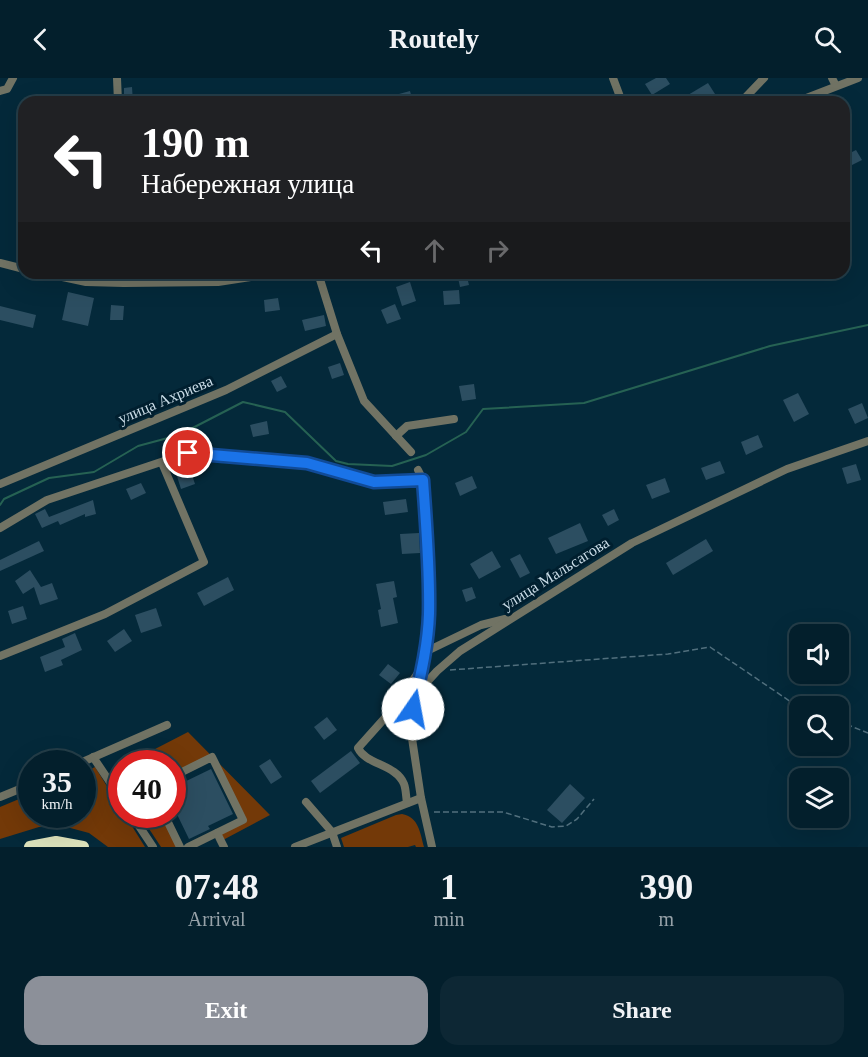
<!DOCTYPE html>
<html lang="en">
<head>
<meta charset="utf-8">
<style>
	:root { --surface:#031f2c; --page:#0d2734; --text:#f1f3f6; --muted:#97a2a9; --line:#243d48; --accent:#8c9099 }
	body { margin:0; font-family:"Times New Roman",serif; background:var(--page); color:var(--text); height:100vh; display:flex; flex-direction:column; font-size:22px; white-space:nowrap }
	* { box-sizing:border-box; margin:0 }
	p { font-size:20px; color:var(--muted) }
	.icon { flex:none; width:33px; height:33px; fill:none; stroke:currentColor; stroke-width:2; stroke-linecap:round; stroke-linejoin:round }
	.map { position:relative; height:769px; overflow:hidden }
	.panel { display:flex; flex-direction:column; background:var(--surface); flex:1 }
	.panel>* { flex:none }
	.hud { position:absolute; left:18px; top:18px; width:832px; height:183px; border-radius:18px; box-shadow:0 6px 24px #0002,0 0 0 2px var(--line); background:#202124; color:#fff; overflow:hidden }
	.buttons { position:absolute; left:789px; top:546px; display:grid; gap:12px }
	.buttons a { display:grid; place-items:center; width:60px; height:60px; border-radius:12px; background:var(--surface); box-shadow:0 6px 24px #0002,0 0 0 2px var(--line); font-size:30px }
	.speed { position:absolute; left:18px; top:672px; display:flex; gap:12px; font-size:30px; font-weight:700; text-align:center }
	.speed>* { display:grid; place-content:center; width:78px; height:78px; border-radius:50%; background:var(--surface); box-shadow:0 6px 24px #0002,0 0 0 2px var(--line); line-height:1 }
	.speed small { font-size:15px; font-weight:400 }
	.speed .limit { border:9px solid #d22; background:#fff; color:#111 }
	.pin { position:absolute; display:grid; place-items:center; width:51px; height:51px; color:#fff; margin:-26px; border:3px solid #fff; border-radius:50%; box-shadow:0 2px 6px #0007 }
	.me { position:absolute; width:66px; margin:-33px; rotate:12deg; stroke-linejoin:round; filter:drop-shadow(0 0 4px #0008) }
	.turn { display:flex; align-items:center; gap:21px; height:126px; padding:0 24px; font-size:27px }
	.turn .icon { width:78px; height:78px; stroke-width:2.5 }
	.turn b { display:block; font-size:42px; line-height:51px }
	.lanes { display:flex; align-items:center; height:57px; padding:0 24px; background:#0003; justify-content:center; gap:30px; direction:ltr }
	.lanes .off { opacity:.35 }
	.eta { display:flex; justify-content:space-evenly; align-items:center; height:102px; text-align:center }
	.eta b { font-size:36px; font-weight:600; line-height:42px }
	.cta { display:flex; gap:12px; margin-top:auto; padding:12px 24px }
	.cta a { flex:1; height:69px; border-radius:18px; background:var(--accent); color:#fff; font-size:24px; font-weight:600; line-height:69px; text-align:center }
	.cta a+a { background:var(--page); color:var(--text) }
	header { display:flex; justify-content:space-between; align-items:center; height:78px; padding:0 24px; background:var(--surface); font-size:27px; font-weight:600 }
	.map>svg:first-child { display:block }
	.green { fill:#733908 }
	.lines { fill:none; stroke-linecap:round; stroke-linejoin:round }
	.stream { stroke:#266253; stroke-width:2 }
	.building { fill:#2c4e61 }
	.path { stroke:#516f7d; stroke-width:1.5; stroke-dasharray:6 3; stroke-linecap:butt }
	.minor { stroke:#717364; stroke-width:8 }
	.highway { stroke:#dce1bb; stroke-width:12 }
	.route-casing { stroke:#114b97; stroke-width:15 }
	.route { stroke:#1a73e8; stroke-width:10 }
	.labels { text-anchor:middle; stroke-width:6; stroke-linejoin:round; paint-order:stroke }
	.street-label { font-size:16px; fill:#c9dce7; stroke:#001f2f }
</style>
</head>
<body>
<header><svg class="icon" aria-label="back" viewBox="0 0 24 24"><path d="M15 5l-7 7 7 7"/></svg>Routely<svg class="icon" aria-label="search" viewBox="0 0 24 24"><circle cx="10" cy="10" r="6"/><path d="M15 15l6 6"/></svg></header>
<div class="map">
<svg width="868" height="769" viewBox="0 0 868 769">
	<rect width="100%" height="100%" fill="#04293a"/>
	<g class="green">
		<polygon points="188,654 270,737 223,762 219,754 243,742 213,679 173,699 172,686 126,686"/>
		<polygon points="95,689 121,731 122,736 125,737 145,769 108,769 89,755 63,748 39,749 0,761 0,729 31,716 32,736 82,736 83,695"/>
		<path d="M402,736C419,739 420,755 424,769H416L415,767L408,769H344L341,760L396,737Z"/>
		<polygon points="140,737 164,737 179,769 161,769"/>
	</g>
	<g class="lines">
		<polyline class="stream" points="0,427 4,421 49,400 94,394 138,368 179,357 243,324 285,334 336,383 348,386 392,388 426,377 466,354 483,331 584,325 770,268 868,247"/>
	</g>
	<g class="building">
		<polygon points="656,0 666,0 670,6 652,17 645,6"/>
		<polygon points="708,5 715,16 702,24 692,24 688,17"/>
		<polygon points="132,9 133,24 124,24 124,10"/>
		<polygon points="410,13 413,24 378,24 377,22"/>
		<polygon points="856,72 862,82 844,91 844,78"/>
		<polygon points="457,195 466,195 469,207 460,209"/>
		<polygon points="410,204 416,223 402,228 396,209"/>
		<polygon points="459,212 460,226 444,227 443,213"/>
		<polygon points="68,214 94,220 88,248 62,242"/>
		<polygon points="278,220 280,232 265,234 264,222"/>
		<polygon points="395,226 401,241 387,246 381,232"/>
		<polygon points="111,227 124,228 123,242 110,242"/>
		<polygon points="0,228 36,237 33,250 0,242"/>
		<polygon points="324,237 326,248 305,253 302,242"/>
		<polygon points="340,285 344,297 332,301 328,289"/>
		<polygon points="281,298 287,309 277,314 271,303"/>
		<polygon points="474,306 476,321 462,323 459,308"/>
		<polygon points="798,315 809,336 794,344 783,322"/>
		<polygon points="862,325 868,340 855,346 848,331"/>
		<polygon points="267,343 269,356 253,359 250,347"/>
		<polygon points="758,357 763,369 746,377 741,364"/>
		<polygon points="720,383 725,395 706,402 701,390"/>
		<polygon points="856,386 861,402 847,406 842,390"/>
		<polygon points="190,391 195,406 181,411 176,395"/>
		<polygon points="472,398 477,410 460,418 455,405"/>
		<polygon points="665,400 670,414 652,421 646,407"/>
		<polygon points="141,405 146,415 131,422 126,411"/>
		<polygon points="406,421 408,434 385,437 383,424"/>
		<polygon points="93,422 96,436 85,439 85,436 60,447 58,443 42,450 35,436 45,431 49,439"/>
		<polygon points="614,431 619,442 608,448 602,437"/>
		<polygon points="580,445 588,463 556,476 548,460"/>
		<polygon points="419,455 420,475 402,476 400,456"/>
		<polygon points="706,461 713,473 673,497 666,485"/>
		<polygon points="39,463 44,473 0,493 0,482"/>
		<polygon points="492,473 501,489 479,501 470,486"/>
		<polygon points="520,476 530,495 520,500 510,481"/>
		<polygon points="30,492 41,509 52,505 58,521 40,527 34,509 23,516 15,503"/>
		<polygon points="228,499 234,512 204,528 197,515"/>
		<polygon points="394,503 397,519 393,520 398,545 381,549 378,532 381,531 376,506"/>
		<polygon points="472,509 476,520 466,524 462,512"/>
		<polygon points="23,528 27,541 12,546 8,533"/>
		<polygon points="156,530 162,548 141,555 135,537"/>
		<polygon points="124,551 132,563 115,574 107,563"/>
		<polygon points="75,555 82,572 61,582 63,587 45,594 40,579 65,569 62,561"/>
		<polygon points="388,586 400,595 391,606 379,597"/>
		<polygon points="327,639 337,652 324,662 314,649"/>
		<polygon points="351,673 360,685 320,715 311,703"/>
		<polygon points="270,681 282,699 271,706 259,688"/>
		<polygon points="211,691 233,736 208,748 210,751 189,761 172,726 172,705 177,704 178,707"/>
		<polygon points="570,706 585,720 562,745 547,732"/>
	</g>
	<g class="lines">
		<g class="path">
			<polyline points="450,592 668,576 710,569 791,624 803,628"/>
			<polyline points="838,643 868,655"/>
			<polyline points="434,734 503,734 552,749 566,748 577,741 594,721"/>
		</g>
		<g class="minor">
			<polyline points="117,0 118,24"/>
			<polyline points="613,0 622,24"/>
			<polyline points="832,0 836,8"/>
			<polyline points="0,13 7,11 13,0"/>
			<polyline points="441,20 442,24"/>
			<polyline points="741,24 764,0"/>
			<polyline points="796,24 858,0"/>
			<polyline points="0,185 24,191"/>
			<polyline points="44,195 86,204 124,205 218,204 276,195"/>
			<polyline points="124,195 124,205"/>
			<polyline points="318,195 337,256 364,323 411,374"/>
			<polyline points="396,358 407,348 454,341"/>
			<polyline points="418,392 423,402 428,480 429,537 425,574 410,647 421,720 432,769"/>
			<polyline points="0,406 226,312 337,256"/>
			<polyline points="0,450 47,422 188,375 307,385 374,404 423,402"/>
			<polyline points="425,574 481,547 505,541"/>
			<polyline points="0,578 105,536 204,484 162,385"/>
			<polyline points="417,615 437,593 460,573 632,465 787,391 868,363"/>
			<polyline points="93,679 122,722"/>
			<polyline points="78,686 167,647"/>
			<polyline points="172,699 212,679 243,742 188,769"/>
			<polyline points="0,719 32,706"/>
			<polyline points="306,724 332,754 337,769"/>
			<path d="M407,725C406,719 406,711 404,706C396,686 366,687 358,670L392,632L420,592"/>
			<polyline points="131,736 153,769"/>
			<polyline points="164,736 180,769"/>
			<polyline points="217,755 224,769"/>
			<polyline points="295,769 421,720"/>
		</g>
		<polyline class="highway" points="30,769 56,764 83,769"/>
	</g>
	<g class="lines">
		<g class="route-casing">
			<path id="route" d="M188,375L307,385L374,404L423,402C426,446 430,491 429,536C428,568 420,600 413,631"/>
		</g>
		<use href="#route" class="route"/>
	</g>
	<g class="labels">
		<g class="street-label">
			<text transform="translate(165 321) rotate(-23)" y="6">улица Ахриева</text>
			<text transform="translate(555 495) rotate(-32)" y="6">улица Мальсагова</text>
		</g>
	</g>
</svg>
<div class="buttons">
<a><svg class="icon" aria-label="sound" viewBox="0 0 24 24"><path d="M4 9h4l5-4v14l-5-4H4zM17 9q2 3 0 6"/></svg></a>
<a><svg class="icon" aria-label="search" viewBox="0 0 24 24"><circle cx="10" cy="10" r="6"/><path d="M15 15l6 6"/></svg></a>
<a><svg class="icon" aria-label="layers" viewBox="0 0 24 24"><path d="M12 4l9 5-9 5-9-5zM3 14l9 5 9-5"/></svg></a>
</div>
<div class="speed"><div>35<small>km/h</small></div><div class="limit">40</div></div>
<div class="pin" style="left:188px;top:375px;background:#d93025"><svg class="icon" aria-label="arrive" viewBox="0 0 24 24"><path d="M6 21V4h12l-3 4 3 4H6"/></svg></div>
<svg class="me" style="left:413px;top:631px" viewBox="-20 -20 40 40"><circle r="19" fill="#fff"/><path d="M0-13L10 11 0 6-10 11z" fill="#1a73e8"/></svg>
<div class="hud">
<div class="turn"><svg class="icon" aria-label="left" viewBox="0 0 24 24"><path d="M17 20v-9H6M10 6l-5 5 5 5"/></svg><div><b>190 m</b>Набережная улица</div></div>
<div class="lanes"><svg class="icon" aria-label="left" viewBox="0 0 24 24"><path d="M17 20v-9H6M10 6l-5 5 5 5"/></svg><svg class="icon off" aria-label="ahead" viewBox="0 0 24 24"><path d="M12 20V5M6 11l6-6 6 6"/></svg><svg class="icon off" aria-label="right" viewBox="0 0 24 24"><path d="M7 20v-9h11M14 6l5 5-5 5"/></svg></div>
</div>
</div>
<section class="panel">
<div class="eta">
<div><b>07:48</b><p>Arrival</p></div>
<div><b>1</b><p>min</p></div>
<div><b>390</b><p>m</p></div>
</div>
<div class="cta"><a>Exit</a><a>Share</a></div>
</section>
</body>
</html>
